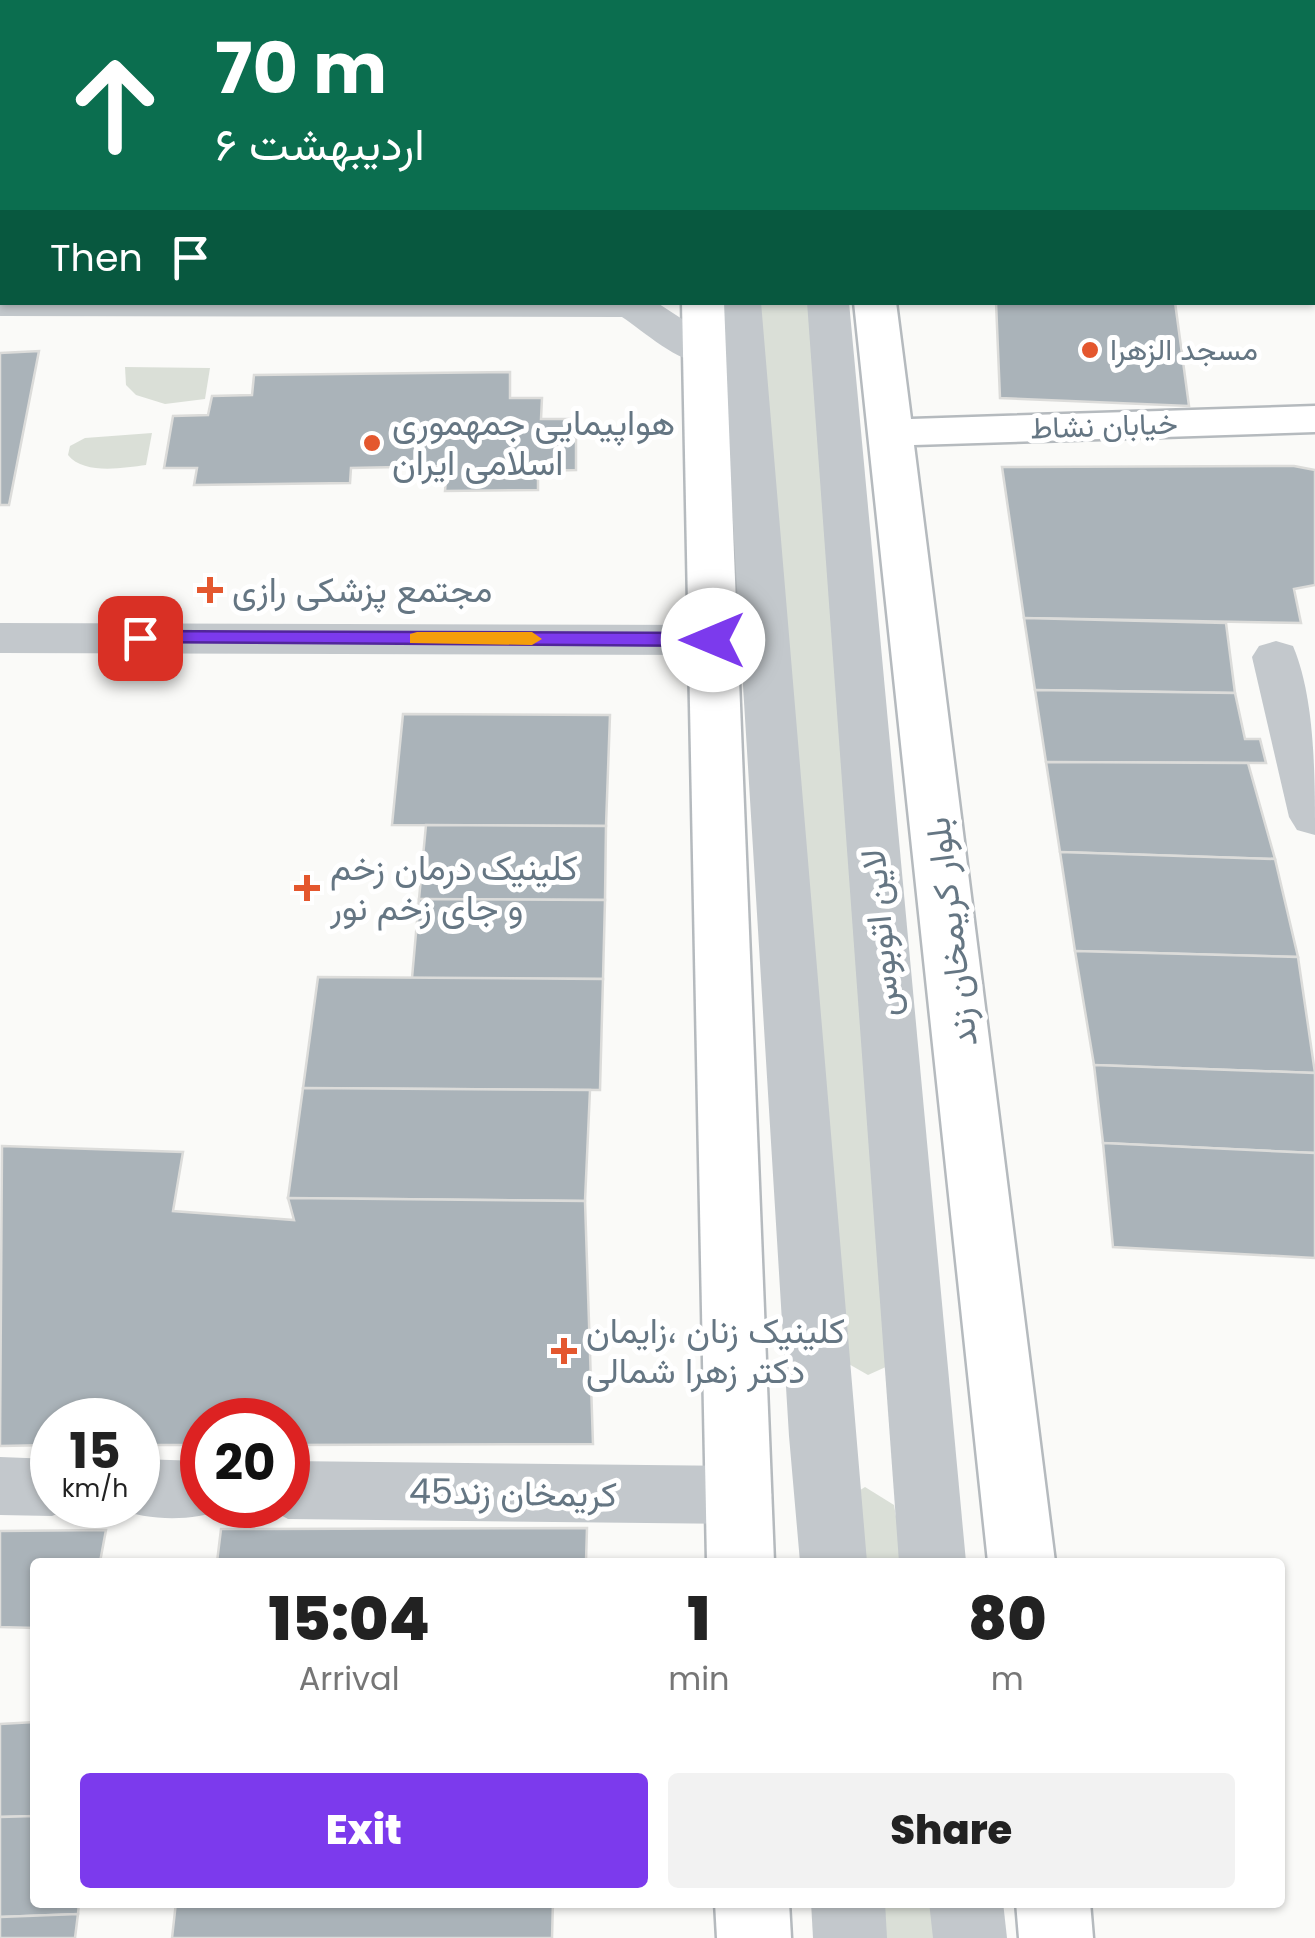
<!DOCTYPE html>
<html lang="en">
<head>
<meta charset="utf-8">
<style>
	:root { --surface:#fff; --page:#f2f2f2; --text:#222; --muted:#767676; --accent:#7c3aed }
	body { margin:0; font-family:Poppins,Vazirmatn,sans-serif; background:var(--page); color:var(--text); height:100vh; display:flex; flex-direction:column; font-size:38px; white-space:nowrap }
	* { box-sizing:border-box; margin:0 }
	p { font-size:32px; color:var(--muted) }
	.icon { flex:none; width:55px; height:55px; fill:none; stroke:currentColor; stroke-width:2; stroke-linecap:round; stroke-linejoin:round }
	.map { position:relative; flex:1; overflow:hidden }
	.panel { position:absolute; left:30px; top:1558px; width:1255px; height:350px; display:flex; flex-direction:column; background:var(--surface); border-radius:10px; box-shadow:0 2px 8px #0004 }
	.panel>* { flex:none }
	.banner { position:absolute; left:0px; top:0px; width:1315px; height:305px; box-shadow:0 2px 8px #0004; background:#0b6e4f; color:#fff; overflow:hidden }
	.speed { position:absolute; left:30px; top:1398px; display:flex; gap:20px; font-size:50px; font-weight:700; text-align:center }
	.speed>* { display:grid; place-content:center; width:130px; height:130px; border-radius:50%; background:var(--surface); box-shadow:0 2px 8px #0004; line-height:1 }
	.speed small { font-size:25px; font-weight:400 }
	.speed .limit { border:15px solid #d22; background:#fff; color:#111 }
	.pin { position:absolute; display:grid; place-items:center; width:85px; height:85px; color:#fff; margin:-42px; border-radius:20px; box-shadow:0 5px 15px #0006 }
	.me { position:absolute; width:110px; margin:-55px; rotate:270deg; stroke-linejoin:round; filter:drop-shadow(0 0 8px #0008) }
	.turn { display:flex; align-items:center; gap:35px; height:210px; padding:0 50px; font-size:45px }
	.turn .icon { width:130px; height:130px; stroke-width:2.5 }
	.turn b { display:block; font-size:70px; line-height:85px }
	.then { display:flex; align-items:center; height:95px; padding:0 50px; background:#0003; gap:20px; font-size:38px }
	.eta { display:flex; justify-content:space-evenly; align-items:center; height:170px; text-align:center }
	.eta b { font-size:60px; font-weight:800; line-height:70px }
	.primary-button { display:flex; gap:20px; margin-top:auto; padding:20px 50px }
	.primary-button a { flex:1; height:115px; border-radius:10px; background:var(--accent); color:#fff; font-size:40px; font-weight:800; line-height:115px; text-align:center }
	.primary-button a+a { background:var(--page); color:var(--text) }
	.map>svg:first-child { display:block }
	.built { fill:#e8e9e9 }
	.green { fill:#dadfd7 }
	.building { fill:#aab3b9; stroke:#dcdcda; stroke-width:2.5 }
	.lines { fill:none; stroke-linecap:round; stroke-linejoin:round }
	.major-casing { stroke:#b5babe; stroke-width:5 }
	.minor { fill:#c3c8cc; fill-rule:evenodd }
	.major { fill:#fff; fill-rule:evenodd }
	.route { fill:#7c3aed; stroke:#51269a; stroke-width:2.5 }
	.slow { fill:#f59e0b }
	.poi-dot { fill:#e4572e; stroke:#fff; stroke-width:4 }
	.labels { text-anchor:middle; stroke-width:10; stroke-linejoin:round; paint-order:stroke }
	.far-poi-label { font-size:30px; fill:#657683; stroke:#fff; text-anchor:start }
	.far-street-label { font-size:30px; fill:#657683; stroke:#fff }
	.poi-label { font-size:35px; fill:#657683; stroke:#fff; text-anchor:start }
	.street-label { font-size:35px; fill:#657683; stroke:#fff }
</style>
</head>
<body>
<div class="map">
<svg width="1315" height="1938" viewBox="0 0 1315 1938">
	<rect width="100%" height="100%" fill="#fafaf8"/>
	<polygon class="built" points="924,0 1315,0 1315,231 1312,2"/>
	<g class="green">
		<polygon points="756,303 811,303 899,1361 868,1375 840,1359"/>
		<polygon points="125,367 210,368 205,399 165,404 136,395 126,385"/>
		<path d="M152,433L146,465C123,468 84,475 68,455L70,446L85,438Z"/>
		<polygon points="865,1487 894,1505 904,1562 845,1562 840,1503"/>
		<polygon points="874,1903 957,1903 963,1938 876,1938"/>
	</g>
	<g class="building">
		<polygon points="0,0 121,0 2,2 2,66"/>
		<polygon points="1013,0 1208,0 1209,2 1011,2"/>
		<polygon points="996,302 1175,302 1189,406 1000,398"/>
		<polygon points="39,351 9,505 0,505 0,353"/>
		<polygon points="510,372 510,398 542,398 541,419 576,419 576,470 538,471 538,490 445,491 447,466 351,468 350,483 194,485 197,468 164,468 173,416 208,415 212,396 252,395 254,375"/>
		<polygon points="1294,466 1315,470 1315,585 1294,589 1301,623 1024,618 1002,467"/>
		<polygon points="1024,618 1226,623 1235,693 1035,690"/>
		<polygon points="1035,690 1235,693 1245,739 1260,739 1266,763 1046,762"/>
		<polygon points="403,714 610,715 606,826 392,825"/>
		<polygon points="1046,762 1248,763 1275,859 1060,852"/>
		<polygon points="426,825 606,826 605,900 419,899"/>
		<polygon points="1060,852 1275,859 1298,957 1075,951"/>
		<polygon points="419,899 605,900 603,979 412,978"/>
		<polygon points="1075,951 1298,957 1315,1073 1094,1065"/>
		<polygon points="318,977 603,979 600,1090 303,1088"/>
		<polygon points="1094,1065 1315,1073 1315,1153 1103,1143"/>
		<polygon points="303,1088 590,1090 585,1201 288,1198"/>
		<polygon points="1103,1143 1315,1153 1315,1258 1113,1247"/>
		<polygon points="2,1146 183,1152 173,1211 294,1220 288,1198 585,1201 593,1444 288,1445 288,1420 202,1420 202,1445 138,1445 138,1420 52,1420 52,1445 0,1446"/>
		<polygon points="587,1528 586,1562 217,1562 221,1529"/>
		<polygon points="106,1530 100,1562 35,1562 35,1628 0,1627 0,1531"/>
		<polygon points="35,1722 35,1816 0,1817 0,1724"/>
		<polygon points="35,1816 35,1902 79,1902 78,1914 0,1917 0,1817"/>
		<polygon points="176,1902 553,1902 552,1938 172,1938"/>
		<polygon points="78,1914 75,1938 0,1938 0,1917"/>
	</g>
	<g class="lines">
		<g class="major-casing">
			<g id="major">
				<polygon points="667,0 703,0 704,2 669,2"/>
				<polygon points="821,0 857,0 857,2 822,2"/>
				<polygon points="682,302 724,302 774,1562 707,1562"/>
				<polygon points="854,302 896,302 911,419 1315,406 1315,432 914,445 1055,1562 988,1562"/>
				<polygon points="715,1902 789,1902 791,1938 717,1938"/>
				<polygon points="1016,1902 1090,1902 1093,1938 1019,1938"/>
			</g>
		</g>
		<g class="minor">
			<polygon points="714,0 750,0 750,2 715,2"/>
			<polygon points="764,0 800,0 801,2 766,2"/>
			<polygon points="1315,174 1315,198 1312,199 1312,175"/>
			<path d="M0,292L2,302H656L722,345L719,302H761L867,1562H800L789,1436L723,359C692,377 648,334 622,317L0,316Z"/>
			<polygon points="807,302 849,302 966,1562 899,1562"/>
			<polygon points="0,623 713,625 730,629 737,640 730,651 713,655 0,653"/>
			<path d="M1276,641L1293,646C1315,698 1315,776 1315,835L1297,830L1289,817L1252,657L1259,646Z"/>
			<polygon points="0,1457 52,1459 52,1505 75,1507 52,1516 0,1515"/>
			<path d="M138,1459L202,1461V1505H227L225,1509C190,1522 150,1521 115,1508L113,1505H138Z"/>
			<polygon points="288,1461 739,1466 762,1475 772,1495 762,1515 739,1524 288,1519 262,1505 288,1505"/>
			<polygon points="811,1902 885,1902 887,1938 813,1938"/>
			<polygon points="929,1902 1003,1902 1007,1938 933,1938"/>
		</g>
		<use href="#major" class="major"/>
	</g>
	<polygon class="route" points="140,631 713,633 723,640 713,646 133,642 133,633"/>
	<polygon class="slow" points="417,632 532,632 542,639 532,645 410,643 410,634"/>
	<g class="poi-dot">
		<circle cx="1090" cy="350" r="10"/>
		<circle cx="372" cy="443" r="10"/>
		<path d="M205 575h10v10h10v10h-10v10h-10v-10h-10v-10h10z"/>
		<path d="M302 873h10v10h10v10h-10v10h-10v-10h-10v-10h10z"/>
		<path d="M559 1336h10v10h10v10h-10v10h-10v-10h-10v-10h10z"/>
	</g>
	<g class="labels">
		<g class="far-poi-label">
			<text x="1110" y="360">مسجد الزهرا</text>
		</g>
		<g class="far-street-label">
			<text transform="translate(1104 426) rotate(-2)" y="10">خیابان نشاط</text>
		</g>
		<g class="poi-label">
			<text x="392" y="435">هواپیمایی جمهموری<tspan x="392" dy="40">اسلامی ایران</tspan></text>
			<text x="232" y="602">مجتمع پزشکی رازی</text>
			<text x="330" y="880">کلینیک درمان زخم<tspan x="330" dy="40">و جای زخم نور</tspan></text>
			<text x="586" y="1343">کلینیک زنان ،زایمان<tspan x="586" dy="40">دکتر زهرا شمالی</tspan></text>
		</g>
		<g class="street-label">
			<text transform="translate(951 932) rotate(-97)" y="12">بلوار کریمخان زند</text>
			<text transform="translate(880 933) rotate(-95)" y="12">لاین اتوبوس</text>
			<text transform="translate(513 1493) rotate(1)" y="12">کریمخان زند45</text>
		</g>
	</g>
</svg>
<div class="speed"><div>15<small>km/h</small></div><div class="limit">20</div></div>
<div class="pin" style="left:140px;top:638px;background:#d93025"><svg class="icon" aria-label="arrive" viewBox="0 0 24 24"><path d="M6 21V4h12l-3 4 3 4H6"/></svg></div>
<svg class="me" style="left:713px;top:640px" viewBox="-20 -20 40 40"><circle r="19" fill="#fff"/><path d="M0-13L10 11 0 6-10 11z" fill="#7c3aed"/></svg>
<div class="banner">
<div class="turn"><svg class="icon" aria-label="ahead" viewBox="0 0 24 24"><path d="M12 20V5M6 11l6-6 6 6"/></svg><div><b>70 m</b>۶ اردیبهشت</div></div>
<div class="then">Then<svg class="icon" aria-label="arrive" viewBox="0 0 24 24"><path d="M6 21V4h12l-3 4 3 4H6"/></svg></div>
</div>
<section class="panel">
<div class="eta">
<div><b>15:04</b><p>Arrival</p></div>
<div><b>1</b><p>min</p></div>
<div><b>80</b><p>m</p></div>
</div>
<div class="primary-button"><a>Exit</a><a>Share</a></div>
</section>
</div>
</body>
</html>
